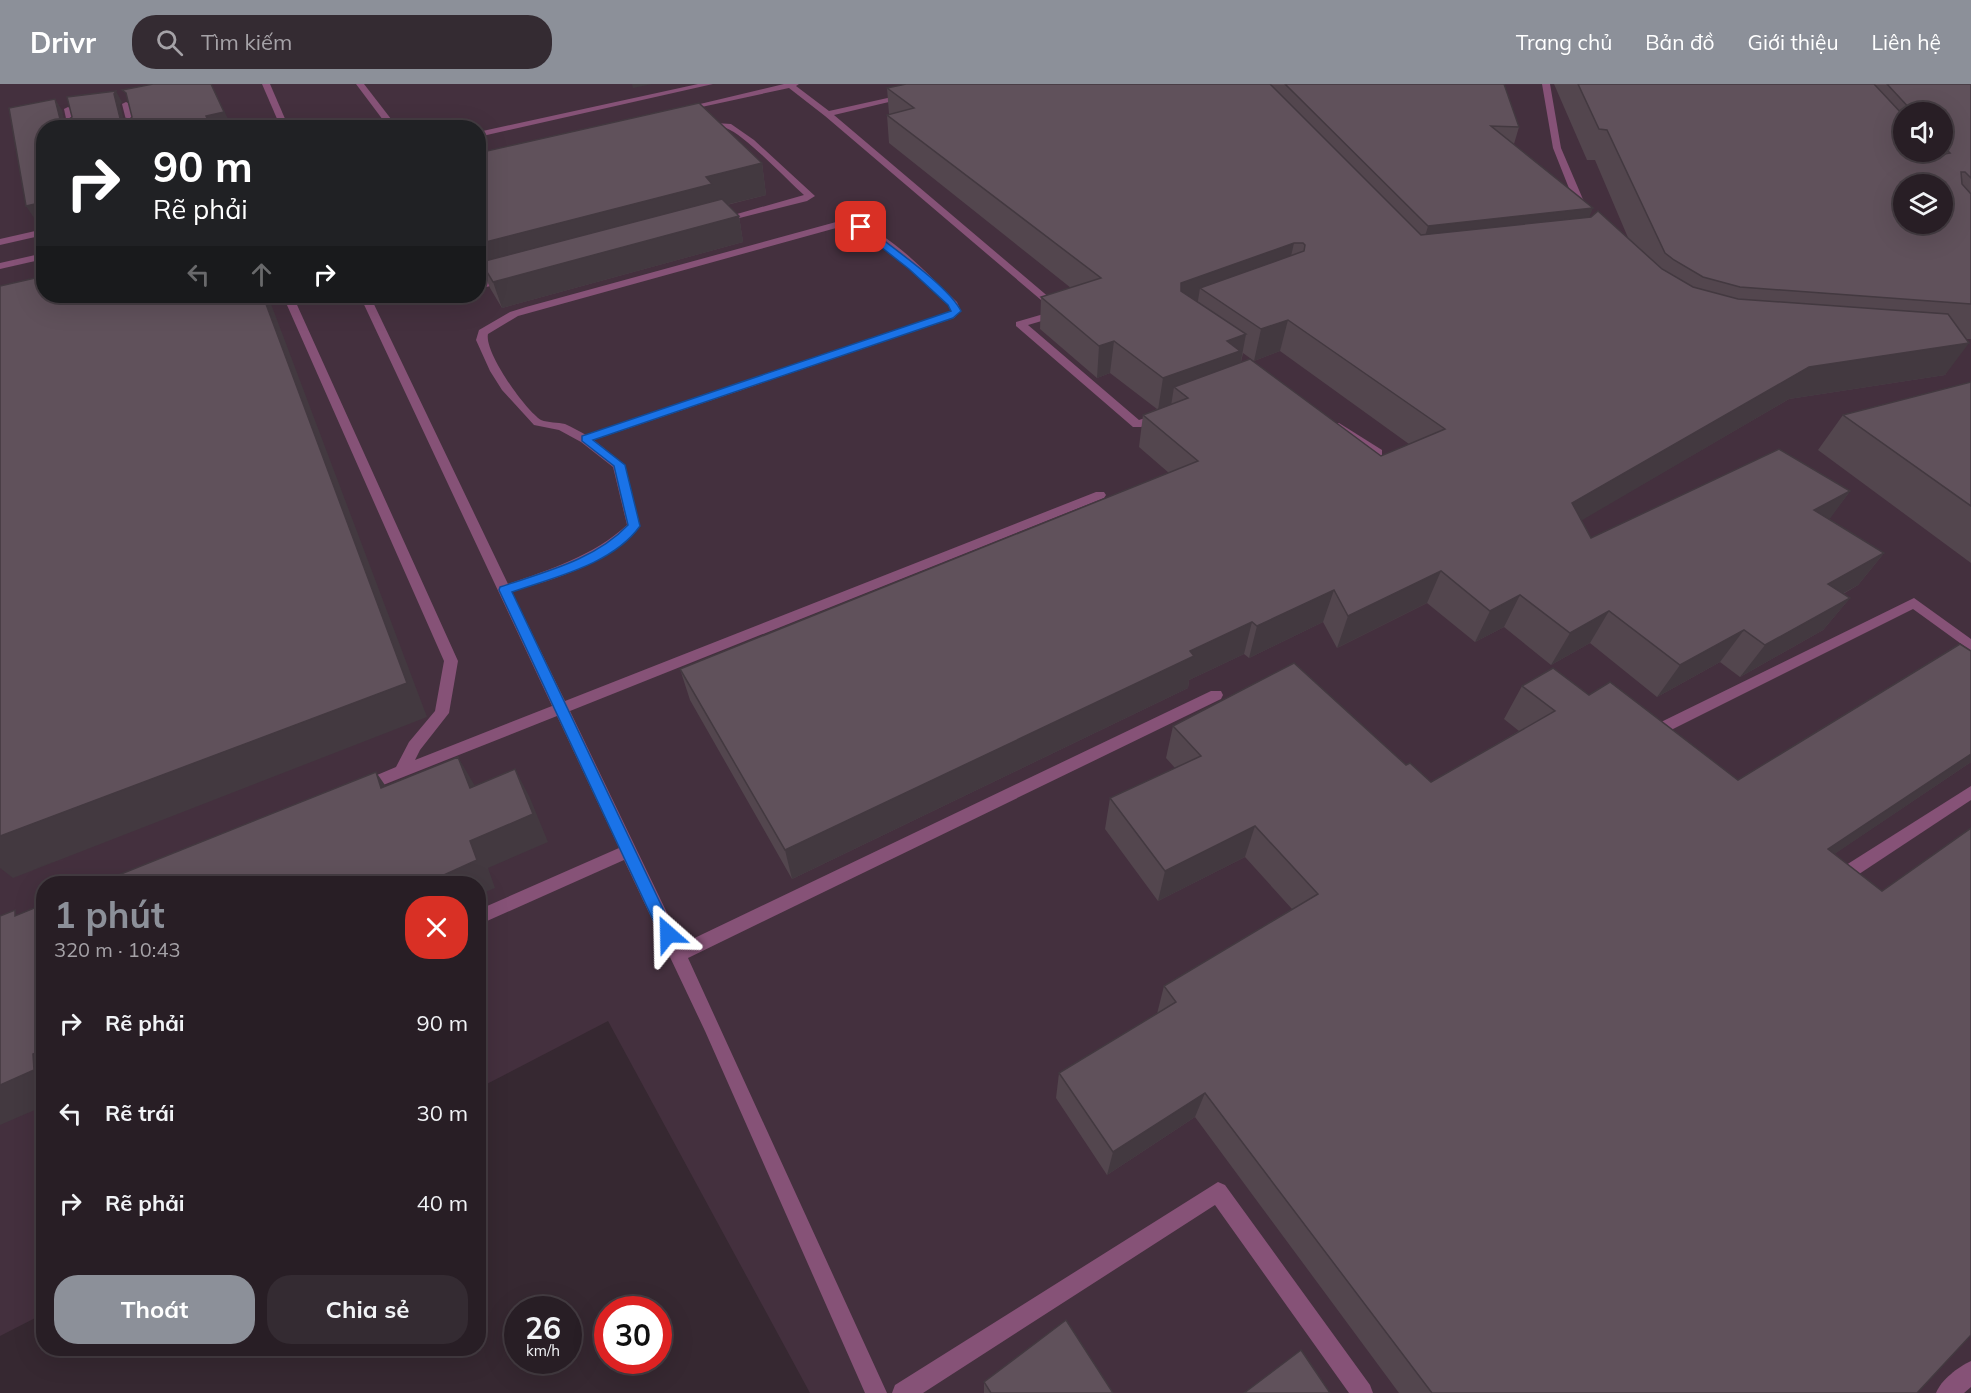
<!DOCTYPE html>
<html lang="vi">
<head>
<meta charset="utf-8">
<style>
	:root { --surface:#281e25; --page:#342b32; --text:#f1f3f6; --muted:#a5a2a7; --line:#443c42; --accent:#8c9099 }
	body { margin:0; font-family:Mulish,sans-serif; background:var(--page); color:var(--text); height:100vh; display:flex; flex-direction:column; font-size:22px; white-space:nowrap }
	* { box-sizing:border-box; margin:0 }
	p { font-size:20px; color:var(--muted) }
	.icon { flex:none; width:33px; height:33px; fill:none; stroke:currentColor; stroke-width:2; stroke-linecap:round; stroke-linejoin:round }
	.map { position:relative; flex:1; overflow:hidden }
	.details { position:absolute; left:36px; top:792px; width:450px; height:480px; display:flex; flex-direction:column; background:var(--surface); border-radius:24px; box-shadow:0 6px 24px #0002,0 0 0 2px var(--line) }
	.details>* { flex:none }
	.top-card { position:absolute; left:36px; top:36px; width:450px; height:183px; border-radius:24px; box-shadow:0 6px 24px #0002,0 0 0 2px var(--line); background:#202124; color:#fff; overflow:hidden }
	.buttons { position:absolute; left:1893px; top:18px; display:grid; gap:12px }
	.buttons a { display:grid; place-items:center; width:60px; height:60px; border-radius:50%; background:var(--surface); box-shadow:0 6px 24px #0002,0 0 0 2px var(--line); font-size:30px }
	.speed { position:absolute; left:504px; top:1212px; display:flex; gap:12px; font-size:30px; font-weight:700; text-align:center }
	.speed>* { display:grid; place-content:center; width:78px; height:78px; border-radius:50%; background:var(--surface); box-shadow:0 6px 24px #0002,0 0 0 2px var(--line); line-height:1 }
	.speed small { font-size:15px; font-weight:400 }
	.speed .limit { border:9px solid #d22; background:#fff; color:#111 }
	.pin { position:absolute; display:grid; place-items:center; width:51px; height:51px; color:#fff; margin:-26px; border-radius:12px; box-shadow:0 3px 9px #0006 }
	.me { position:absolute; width:66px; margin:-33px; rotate:335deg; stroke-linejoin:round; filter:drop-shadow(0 0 4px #0008) }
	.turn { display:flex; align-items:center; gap:21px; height:126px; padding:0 18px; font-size:27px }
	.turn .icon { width:78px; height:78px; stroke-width:2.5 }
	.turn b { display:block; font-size:42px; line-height:51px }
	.lanes { display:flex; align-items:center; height:57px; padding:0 18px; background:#0003; justify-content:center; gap:30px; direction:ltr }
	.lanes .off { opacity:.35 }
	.round { display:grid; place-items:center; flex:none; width:63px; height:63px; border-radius:24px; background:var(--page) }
	.summary { display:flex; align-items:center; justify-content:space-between; height:102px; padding:0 18px }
	h1 { font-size:36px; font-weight:700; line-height:45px; color:var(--accent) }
	.primary-button { display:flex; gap:12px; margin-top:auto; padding:12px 18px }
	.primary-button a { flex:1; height:69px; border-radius:24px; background:var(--accent); color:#fff; font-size:24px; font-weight:700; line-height:69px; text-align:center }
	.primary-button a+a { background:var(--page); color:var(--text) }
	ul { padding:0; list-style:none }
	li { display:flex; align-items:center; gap:18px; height:90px; padding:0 18px }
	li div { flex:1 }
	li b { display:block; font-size:22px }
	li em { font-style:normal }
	header { display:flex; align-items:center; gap:36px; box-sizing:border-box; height:84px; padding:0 30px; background:var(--accent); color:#fff }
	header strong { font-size:28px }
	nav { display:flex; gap:33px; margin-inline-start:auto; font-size:21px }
	.search { width:420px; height:54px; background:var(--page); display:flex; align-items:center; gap:15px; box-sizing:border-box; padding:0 21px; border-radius:24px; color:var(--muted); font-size:22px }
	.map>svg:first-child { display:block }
	.built { fill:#44303e; fill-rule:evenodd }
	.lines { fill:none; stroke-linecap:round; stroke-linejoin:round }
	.minor { fill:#865277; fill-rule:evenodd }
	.wall { fill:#53464e; fill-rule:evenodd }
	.shaded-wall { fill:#433940 }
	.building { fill:#60515b; stroke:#433940; stroke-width:1.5; fill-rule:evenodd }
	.route { fill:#1a73e8; stroke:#114b97; stroke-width:1.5 }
</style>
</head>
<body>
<header>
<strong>Drivr</strong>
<div class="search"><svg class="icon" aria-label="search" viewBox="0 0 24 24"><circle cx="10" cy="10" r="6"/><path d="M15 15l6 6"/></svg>Tìm kiếm</div>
<nav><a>Trang chủ</a><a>Bản đồ</a><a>Giới thiệu</a><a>Liên hệ</a></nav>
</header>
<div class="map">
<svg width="1971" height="1309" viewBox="0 0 1971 1309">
	<rect width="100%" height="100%" fill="#362831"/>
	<path class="built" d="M0,0H1971V1309H810L608,937L479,1004L478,800H44L43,1230L0,1252ZM1904,28H1942V68H1904ZM44,44H478V212H44ZM1904,100H1942V140H1904Z"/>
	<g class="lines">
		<g class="minor">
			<polygon points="262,0 270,0 289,44 281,44"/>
			<polygon points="356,0 364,0 398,44 389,44"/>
			<polygon points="698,0 713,0 478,53 478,48"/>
			<polygon points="784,0 799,0 796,2 829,27 910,9 910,13 834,31 1064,226 1062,231 1028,241 1139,336 1161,329 1167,332 1165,334 1141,343 1133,343 1016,242 1016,238 1054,227 825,32 789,4 683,27 679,25"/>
			<polygon points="1542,0 1550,0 1561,64 1588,127 1586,129 1578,127 1553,64"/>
			<polygon points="126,18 130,20 136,44 128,44 122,20"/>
			<polygon points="68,23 72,25 76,44 68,44 64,25"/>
			<path d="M700,38L731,40L754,56L815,112L807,117L716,140V136L804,111C787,96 745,51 726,44C717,41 707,45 699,40Z"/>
			<path d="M847,135C890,147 925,188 957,218L961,227L954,234L594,356L625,381L640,442C612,480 555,494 512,508L565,617L1096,408H1104L1106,411L1104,414L570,627L682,860L1211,607H1221L1223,611L1221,615L688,874L887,1309H865L705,947L624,776L478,841V826L619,764L557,632L368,707L363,709L358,707L355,703L358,699L396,683L409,658L435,627L444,577L283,212H293L458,577L449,629L420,666L415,676L552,622L360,212H370L508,500C551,485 593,472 627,441L613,383L581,358L559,346L534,341L502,306L490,287L476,256L479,246L510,228L526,223ZM847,141C884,152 921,195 948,221L951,226L946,230L586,351C579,347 572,343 565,340C558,338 548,339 541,336C525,326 484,268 488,250L518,232Z"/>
			<polygon points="44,145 44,151 0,161 0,155"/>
			<polygon points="44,169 44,175 0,185 0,179"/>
			<polygon points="507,192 511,193 511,197 478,205 478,199"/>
			<polygon points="1339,339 1382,366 1382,372 1374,372 1335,344 1335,340"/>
			<polygon points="1914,514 1971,555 1971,567 1913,525 1671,646 1661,646 1659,642 1661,638"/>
			<polygon points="1971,702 1971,716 1847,798 1841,800 1835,798 1833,793 1835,788"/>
			<polygon points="1218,1098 1225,1101 1370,1301 1373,1309 1349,1309 1215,1121 923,1309 892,1309 895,1301"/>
			<path d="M1971,1277V1303L1964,1309H1936C1941,1296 1958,1283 1971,1277Z"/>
		</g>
	</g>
	<g class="wall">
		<path d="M906,0H1504L1519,43L1514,60L1589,133L1629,156L1595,76H1587L1554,0H1971V255H1966L1945,291L1789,315L1581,436L1591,454L1850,407L1829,435L1884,469L1858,501L1843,510L1850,514L1823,546L1740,593L1720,578L1657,613L1590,559L1551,581L1504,543L1475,558L1427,519L1337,564L1323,538L1249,574L1244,570L1189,596L1188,604L792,795L690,616L680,585L1169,389L1139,363L1143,331L1157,325L1110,289L1097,294L1040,245L1041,213L1071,204L889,59L887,31L889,30L887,4ZM1904,28H1942V68H1904ZM1280,267L1409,360L1381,372L1241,278L1243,269L1254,277Z"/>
		<polygon points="478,69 762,79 766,111 727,121 739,132 743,158 502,224 490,204 486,194 484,195 479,186"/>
		<polygon points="1971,298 1971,479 1818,366 1843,331"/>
		<polygon points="1522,602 1589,611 1738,696 1971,678 1834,770 1917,1309 1399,1309 1195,1033 1107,1091 1056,1014 1059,989 1157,930 1164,902 1292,825 1245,773 1158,817 1105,745 1110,714 1175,684 1166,674 1173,642 1406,681 1431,698 1519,647 1504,635"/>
		<polygon points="984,1298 1113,1309 984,1309"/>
	</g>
	<g class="shaded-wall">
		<polygon points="211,0 230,39 212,43 206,32"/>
		<polygon points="632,0 652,0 633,4"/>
		<polygon points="116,7 122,18 120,21 126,44 120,34 114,10"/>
		<polygon points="55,15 62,26 66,44 60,35"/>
		<polygon points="168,39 171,44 144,44"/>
		<polygon points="762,79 766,111 717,123 481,178 486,194 484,195 478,179 478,160 706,93"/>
		<polygon points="44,118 44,131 34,134 26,122"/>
		<polygon points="1593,124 1581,154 1419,173 1428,142"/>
		<polygon points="739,132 743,158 502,224 493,198"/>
		<polygon points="1294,159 1287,190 1200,204 1197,223 1176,231 1181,199"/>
		<polygon points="263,212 268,212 427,633 13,794 0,784 0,752"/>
		<polygon points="1288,236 1280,267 1254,277 1261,245"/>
		<polygon points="1246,250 1240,282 1174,303 1171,322 1158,326 1163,294 1227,257"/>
		<polygon points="1114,257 1110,289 1097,294 1099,262"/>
		<polygon points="1969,259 1945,291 1789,315 1555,452 1572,419 1809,283"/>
		<polygon points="1850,407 1826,440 1814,426"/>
		<polygon points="1884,469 1858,501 1802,532 1828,500"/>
		<polygon points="1441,487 1427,519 1337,564 1348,532"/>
		<polygon points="1334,506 1323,538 1249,574 1257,542"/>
		<polygon points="1520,511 1504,543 1475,558 1490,527"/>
		<polygon points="1850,514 1823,546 1740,593 1765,561"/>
		<polygon points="1609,527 1590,559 1551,581 1570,549"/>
		<polygon points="1252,538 1244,570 1189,596 1188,604 792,795 785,766 1190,567"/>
		<polygon points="1744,546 1720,578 1657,613 1680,581"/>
		<polygon points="1971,670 1971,678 1796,796 1828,765"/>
		<polygon points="458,673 475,702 470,704"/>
		<polygon points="515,685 530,714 548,758 488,784 495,804 478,811 478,800 424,800 470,757"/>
		<polygon points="376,688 396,717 381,704"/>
		<polygon points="1255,742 1245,773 1158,817 1165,787"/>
		<polygon points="44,966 44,1022 0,1041 0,1001 33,970"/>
		<polygon points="1205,1009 1195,1033 1107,1091 1113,1068"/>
	</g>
	<g class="building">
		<polygon points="153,0 211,0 224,28 206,32 212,44 171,44 168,39 144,44 44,44 44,118 26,122 9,24 55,15 60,35 69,35 72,33 67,13 116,7 114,10 120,34 130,35 132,33 126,9 122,6"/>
		<polygon points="906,0 1270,0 1421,151 1591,133 1598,127 1662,185 1693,203 1738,215 1948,230 1969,259 1809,283 1572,419 1591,454 1779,365 1850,407 1814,426 1884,469 1828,500 1850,514 1765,561 1744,546 1680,581 1609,527 1570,549 1520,511 1490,527 1441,487 1348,532 1334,506 1257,542 1252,538 1190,567 1194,572 785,766 680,585 1198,377 1143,331 1188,314 1174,303 1250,275 1381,372 1445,345 1288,236 1261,245 1200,204 1304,167 1305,161 1303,159 1294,159 1181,199 1181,207 1246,250 1227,257 1240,267 1163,294 1114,257 1099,262 1041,213 1101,194 887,31 914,24 887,4"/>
		<polygon points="1285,0 1504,0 1519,43 1491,42 1593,124 1428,142"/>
		<path d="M1578,0H1874L1904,32V68H1936L1939,71L1950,69L1942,61V28H1913L1887,0H1971V94L1965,88H1961L1962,100L1971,110V220L1740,203L1703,193L1674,176L1665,169L1607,46L1599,45ZM1904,100H1942V140H1904Z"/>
		<polygon points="699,19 762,79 706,93 712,100 478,160 478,69"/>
		<polygon points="722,115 739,132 493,198 481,178"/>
		<polygon points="44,192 44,212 263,212 407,599 0,752 0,202"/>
		<polygon points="1971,298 1971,422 1843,331"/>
		<polygon points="1960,560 1971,567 1971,670 1828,765 1882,807 1971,744 1971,1251 1917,1309 1432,1309 1205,1009 1113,1068 1059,989 1176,918 1164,902 1318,810 1255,742 1165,787 1110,714 1201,672 1173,642 1294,579 1406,681 1410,679 1431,698 1555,627 1522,602 1553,584 1589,611 1610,598 1738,696"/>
		<polygon points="458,673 470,704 515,685 533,730 470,757 477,776 424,800 96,800 376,688 381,704"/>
		<polygon points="44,820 44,966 33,970 34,986 0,1001 0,832 15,826 15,832"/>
		<polygon points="1066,1236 1113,1309 991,1309 984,1298"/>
		<polygon points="1301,1266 1330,1309 1244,1309"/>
	</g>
	<path class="route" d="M858,141H864C888,161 948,201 961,227L953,234L593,356L625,381L640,442C612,481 554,493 512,508L675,850L673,855L668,857L662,855L499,506L500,503C544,488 595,476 628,441L614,382L582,357V352L951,227L948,221L909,185L858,145Z"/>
</svg>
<div class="buttons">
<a><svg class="icon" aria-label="sound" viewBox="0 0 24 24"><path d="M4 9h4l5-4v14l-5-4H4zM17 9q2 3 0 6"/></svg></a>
<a><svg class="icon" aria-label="layers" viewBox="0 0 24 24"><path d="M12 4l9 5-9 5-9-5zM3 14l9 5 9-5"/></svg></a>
</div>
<div class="speed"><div>26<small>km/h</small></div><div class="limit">30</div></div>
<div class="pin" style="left:861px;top:143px;background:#d93025"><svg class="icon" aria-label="arrive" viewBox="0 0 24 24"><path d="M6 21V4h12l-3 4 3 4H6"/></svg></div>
<svg class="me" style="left:668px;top:850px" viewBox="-20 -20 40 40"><path d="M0-17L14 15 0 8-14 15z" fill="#1a73e8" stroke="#fff" stroke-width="4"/></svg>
<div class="top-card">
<div class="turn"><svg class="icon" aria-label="right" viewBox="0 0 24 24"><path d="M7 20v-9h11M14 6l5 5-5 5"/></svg><div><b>90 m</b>Rẽ phải</div></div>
<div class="lanes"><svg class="icon off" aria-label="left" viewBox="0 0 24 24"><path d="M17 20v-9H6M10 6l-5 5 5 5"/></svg><svg class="icon off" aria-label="ahead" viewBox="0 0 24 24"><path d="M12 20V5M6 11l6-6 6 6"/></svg><svg class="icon" aria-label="right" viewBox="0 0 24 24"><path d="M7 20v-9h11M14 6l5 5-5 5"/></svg></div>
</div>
<section class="details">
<div class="summary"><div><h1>1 phút</h1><p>320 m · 10:43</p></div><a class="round" style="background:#d93025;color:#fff"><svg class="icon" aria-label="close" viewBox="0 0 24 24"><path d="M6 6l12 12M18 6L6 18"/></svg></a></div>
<ul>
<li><svg class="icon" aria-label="right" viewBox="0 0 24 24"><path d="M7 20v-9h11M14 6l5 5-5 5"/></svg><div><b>Rẽ phải</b></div><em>90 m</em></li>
<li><svg class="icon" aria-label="left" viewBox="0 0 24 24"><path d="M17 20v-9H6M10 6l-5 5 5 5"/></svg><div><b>Rẽ trái</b></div><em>30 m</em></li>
<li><svg class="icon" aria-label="right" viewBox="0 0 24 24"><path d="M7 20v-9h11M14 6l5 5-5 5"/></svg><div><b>Rẽ phải</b></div><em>40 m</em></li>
</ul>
<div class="primary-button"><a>Thoát</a><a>Chia sẻ</a></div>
</section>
</div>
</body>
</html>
